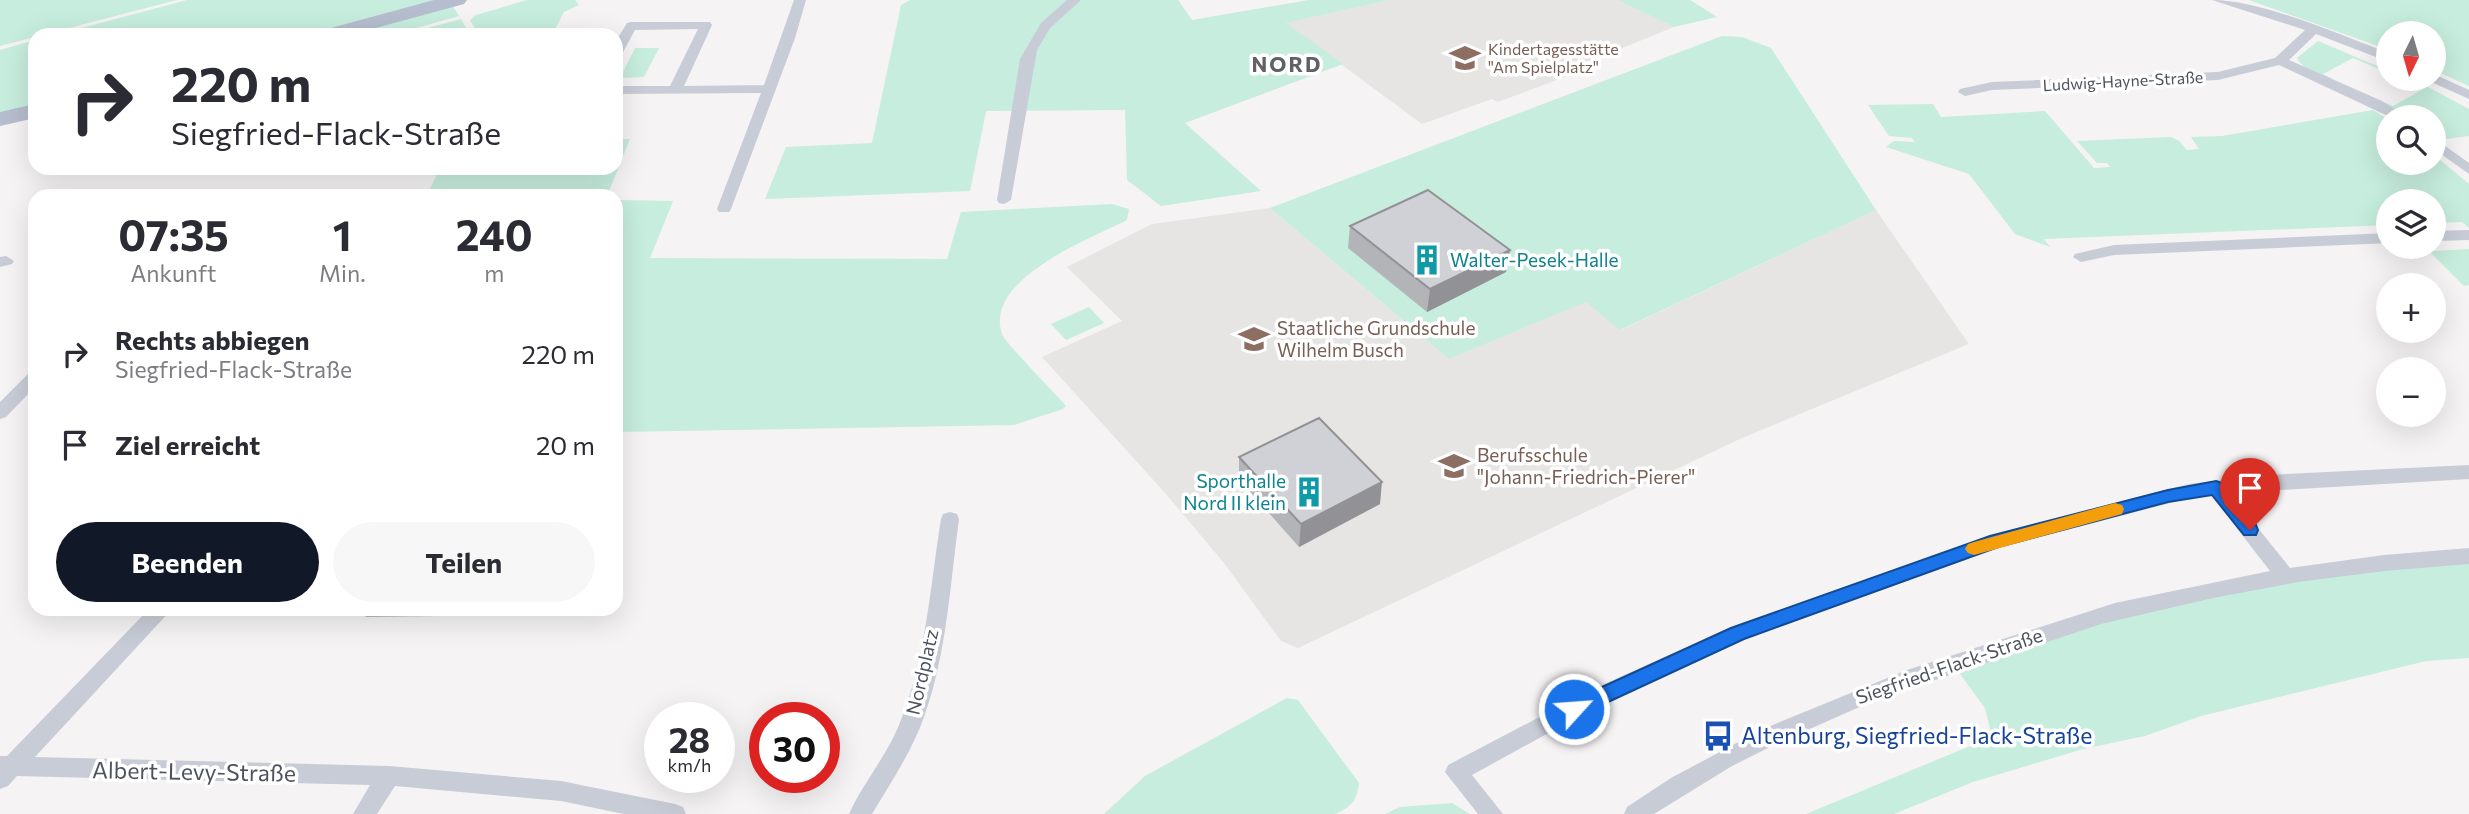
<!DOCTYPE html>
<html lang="de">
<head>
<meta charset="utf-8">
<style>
	:root { --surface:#fff; --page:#f7f7f7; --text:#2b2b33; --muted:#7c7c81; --accent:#111827 }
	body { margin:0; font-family:Commissioner,sans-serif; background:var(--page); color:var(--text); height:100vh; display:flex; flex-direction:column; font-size:26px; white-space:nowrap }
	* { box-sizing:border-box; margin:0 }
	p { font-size:23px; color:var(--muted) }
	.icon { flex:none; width:38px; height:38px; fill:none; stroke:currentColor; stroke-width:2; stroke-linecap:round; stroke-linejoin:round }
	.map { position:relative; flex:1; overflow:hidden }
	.sheet { position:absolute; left:28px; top:189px; width:595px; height:427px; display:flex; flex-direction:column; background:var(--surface); border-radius:21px; box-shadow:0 7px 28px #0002 }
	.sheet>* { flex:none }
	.top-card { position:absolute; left:28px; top:28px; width:595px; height:147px; border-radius:21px; box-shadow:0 7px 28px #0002; background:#fff; color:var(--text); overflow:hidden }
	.needle { width:46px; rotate:185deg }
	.tools { position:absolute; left:2376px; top:21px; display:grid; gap:14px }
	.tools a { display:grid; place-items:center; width:70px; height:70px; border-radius:50%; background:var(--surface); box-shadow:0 7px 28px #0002; font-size:35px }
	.speed { position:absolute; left:644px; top:702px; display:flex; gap:14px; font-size:35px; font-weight:700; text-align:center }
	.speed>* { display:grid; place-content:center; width:91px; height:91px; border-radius:50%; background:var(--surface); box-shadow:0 7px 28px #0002; line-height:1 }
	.speed small { font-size:18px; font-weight:400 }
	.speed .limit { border:10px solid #d22; background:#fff; color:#111 }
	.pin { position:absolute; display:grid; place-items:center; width:60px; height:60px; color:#fff; margin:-72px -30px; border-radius:50% 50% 50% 0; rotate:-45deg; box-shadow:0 0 7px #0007 }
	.pin .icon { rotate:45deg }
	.me { position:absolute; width:77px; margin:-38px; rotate:64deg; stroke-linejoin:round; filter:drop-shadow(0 0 5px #0008) }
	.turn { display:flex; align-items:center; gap:24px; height:147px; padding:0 28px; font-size:32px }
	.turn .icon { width:91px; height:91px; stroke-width:2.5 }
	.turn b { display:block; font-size:49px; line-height:60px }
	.eta { display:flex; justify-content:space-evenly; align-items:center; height:119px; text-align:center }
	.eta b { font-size:42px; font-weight:700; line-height:49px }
	.primary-button { display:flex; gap:14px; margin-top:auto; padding:14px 28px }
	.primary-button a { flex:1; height:80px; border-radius:42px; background:var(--accent); color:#fff; font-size:28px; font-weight:700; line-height:80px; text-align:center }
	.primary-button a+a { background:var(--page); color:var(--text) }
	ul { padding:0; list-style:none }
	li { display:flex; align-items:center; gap:21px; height:91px; padding:0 28px }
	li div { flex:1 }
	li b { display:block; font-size:26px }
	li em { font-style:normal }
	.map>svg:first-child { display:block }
	.education { fill:#e6e5e4 }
	.green { fill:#c6eddd }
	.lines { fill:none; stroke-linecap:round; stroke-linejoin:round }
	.minor { fill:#c8ccd6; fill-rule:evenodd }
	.primary { fill:#b5bdce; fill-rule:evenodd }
	.wall { fill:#b3b4b8 }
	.shaded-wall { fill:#929296 }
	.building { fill:#d0d1d6; stroke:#929296; stroke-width:2 }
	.route { fill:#1a73e8; stroke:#114b97; stroke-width:2 }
	.slow { fill:#f59e0b }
	.labels { text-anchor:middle; stroke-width:7; stroke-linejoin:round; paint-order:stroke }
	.far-education-label { font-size:16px; fill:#785e54; stroke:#fff; text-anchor:start }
	.far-street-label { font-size:16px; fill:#4c525f; stroke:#fff }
	.culture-label { font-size:19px; fill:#0d838f; stroke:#fff; text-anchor:start }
	.education-label { font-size:19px; fill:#785e54; stroke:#fff; text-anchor:start }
	.street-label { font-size:19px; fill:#4c525f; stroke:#fff }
	.far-district-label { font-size:21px; font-weight:bold; letter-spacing:2px; fill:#606167; stroke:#fff }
	.near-transit-label { font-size:23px; fill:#164399; stroke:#fff; text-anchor:start }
	.near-street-label { font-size:23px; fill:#4c525f; stroke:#fff }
</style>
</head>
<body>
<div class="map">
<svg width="2469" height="814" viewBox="0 0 2469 814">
	<rect width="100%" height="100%" fill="#f5f3f3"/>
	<g class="education">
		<polygon points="1389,0 1617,0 1674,27 1578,66 1583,70 1498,102 1492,99 1422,124 1285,23"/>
		<polygon points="1270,208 1449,359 1587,301 1621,330 1876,210 1969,344 1742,438 1298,648 1281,641 1224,563 1166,494 1042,357 1122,321 1067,267 1152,224"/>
	</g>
	<g class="green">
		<polygon points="0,0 177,0 0,46"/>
		<polygon points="187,0 439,0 314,35 55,35"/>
		<polygon points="527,0 575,0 579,5 564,12 552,35 475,35 478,34 470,20 476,15"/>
		<polygon points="910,0 1178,0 1192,20 1309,0 1389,0 1286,23 1343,64 1185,123 1261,191 1161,206 1127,180 1125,110 986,111 970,191 765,199 786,147 872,143 901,5"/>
		<polygon points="1617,0 1690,0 1717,17 1674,27"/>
		<polygon points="2249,0 2469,0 2469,86 2434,70 2434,33 2389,33 2389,50"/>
		<polygon points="452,5 459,16 391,35 343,35"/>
		<polygon points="461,19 470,35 402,35"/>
		<polygon points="1722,36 1742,37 1771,48 1876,210 1620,330 1586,302 1449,359 1270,208"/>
		<polygon points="35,40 35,106 0,114 0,50"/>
		<path d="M2318,41L2389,71V73L2353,58L2323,74L2333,79C2321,76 2303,70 2297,58Z"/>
		<polygon points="635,48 659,48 644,77 620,78"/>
		<polygon points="2401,79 2426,86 2469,109 2469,136 2439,140 2434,136 2434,117 2409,117 2386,104 2384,102 2393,106 2423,89"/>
		<polygon points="1933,104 1941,117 2045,111 2094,168 2110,167 2107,163 2097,163 2077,141 2171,137 2179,141 2187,150 2199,149 2191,137 2222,136 2373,110 2389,120 2389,163 2434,163 2434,155 2469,184 2469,228 2462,222 2434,223 2434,201 2389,201 2389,225 2044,239 2050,247 2015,234 1969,174 1886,147 1894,141 1915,142 1912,138 1889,136 1868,105"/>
		<polygon points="616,139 630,139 607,196 421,196 429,191 440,168 616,168"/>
		<path d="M616,200L673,201L650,258L947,259L961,212L1112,204L1129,209L1127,220C1090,239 983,279 1002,334C1006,344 1055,393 1066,406L1063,409L1014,425L616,432Z"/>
		<polygon points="2425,247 2434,251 2469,249 2469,285 2464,286"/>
		<polygon points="1089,307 1104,323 1066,340 1051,324"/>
		<polygon points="2469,556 2469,658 2426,661 2201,716 2145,736 2083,749 1973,782 1894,814 1806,814 1992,737 1985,708 1952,663 2128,608 2289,577"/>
		<path d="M1287,698L1298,700L1359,783C1357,801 1351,807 1335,814H1104L1145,776Z"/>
		<polygon points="1452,803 1470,814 1385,814 1400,807"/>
	</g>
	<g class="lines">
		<g class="minor">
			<polygon points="794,0 806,0 795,38 731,209 729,212 719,212 717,209 761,93 616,94 616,86 670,86 698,29 635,30 621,56 616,57 616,41 627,23 631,22 710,22 712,25 684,86 764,85"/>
			<polygon points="1067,0 1081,0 1050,28 1037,50 1011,200 1004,204 999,203 997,200 1020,59 1041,23"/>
			<path d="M2212,0C2262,0 2340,35 2389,53V62L2316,34L2289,60L2382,101L2407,117H2390L2279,65L2218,80L1992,90L1965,96L1958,92L1960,89L1992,82L2218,72L2275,58L2305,30Z"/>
			<polygon points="2434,74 2469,90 2469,99 2429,81 2428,79 2434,79"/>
			<polygon points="2434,138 2469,163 2469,174 2434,149"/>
			<polygon points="2469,230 2469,240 2434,241 2434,231"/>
			<polygon points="2389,233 2389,243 2114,255 2081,262 2073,257 2075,254 2114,245"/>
			<polygon points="6,256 14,261 12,264 0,267 0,257"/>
			<polygon points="35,371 35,387 6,417 0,419 0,402 29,373"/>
			<polygon points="2469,465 2469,479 2230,493 2290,568 2384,555 2469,548 2469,564 2384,571 2298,582 2213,598 2101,624 1873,701 1778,743 1732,766 1654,814 1624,814 1627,807 1671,778 1763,729 1907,670 2115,603 2270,571 2211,495 2189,498 1999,548 1745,639 1605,702 1472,775 1503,814 1478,814 1445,772 1448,765 1591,690 1731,627 1996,534 2189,484 2267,475"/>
			<path d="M950,512L957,514L959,519C950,584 947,652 925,714C913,750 891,782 872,814H849C863,783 886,757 899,725C926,660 930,587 941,519L943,514Z"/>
			<polygon points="149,609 172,609 35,757 389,766 561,781 675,804 683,807 686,814 624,814 561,801 395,786 377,814 353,814 370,785 17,776 8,786 0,789 0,756 7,756"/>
		</g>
		<g class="primary">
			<polygon points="434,0 467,0 464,4 350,35 317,35 320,31"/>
			<polygon points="35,104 35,118 0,126 0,112"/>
		</g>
	</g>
	<g class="wall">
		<polygon points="1350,226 1510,250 1506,272 1427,312 1348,248"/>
		<polygon points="1239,457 1380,504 1299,547 1239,479"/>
		<polygon points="360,609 524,609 515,615 366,617"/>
	</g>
	<g class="shaded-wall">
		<polygon points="1510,250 1506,272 1427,312 1430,289"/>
		<polygon points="1382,482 1380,504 1299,547 1301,524"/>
		<polygon points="511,609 524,609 515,615"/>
	</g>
	<g class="building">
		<polygon points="1428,190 1510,250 1430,289 1350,226"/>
		<polygon points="1319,418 1382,482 1301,524 1239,457"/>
	</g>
	<polygon class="route" points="2216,481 2222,483 2256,525 2258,530 2256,535 2244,535 2212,495 2168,502 1998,547 1744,639 1580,715 1574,718 1567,715 1564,709 1567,703 1731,628 1990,536 2168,490"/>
	<polygon class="slow" points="2115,503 2122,505 2124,509 2122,514 1974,555 1968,553 1965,549 1968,544 1974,542"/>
	<defs>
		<g id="school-bare" transform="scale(2.415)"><path d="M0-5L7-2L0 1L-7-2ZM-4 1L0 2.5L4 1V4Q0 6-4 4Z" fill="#8d6e63" stroke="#fff" stroke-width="2.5" paint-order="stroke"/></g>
		<g id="building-bare" transform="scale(2.415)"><path d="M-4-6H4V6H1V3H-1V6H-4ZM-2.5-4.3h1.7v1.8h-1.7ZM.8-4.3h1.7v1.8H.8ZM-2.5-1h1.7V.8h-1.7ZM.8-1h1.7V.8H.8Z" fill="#0f9aa8" stroke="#fff" stroke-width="2.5" paint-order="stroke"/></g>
		<g id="bus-bare" transform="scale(2.415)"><path d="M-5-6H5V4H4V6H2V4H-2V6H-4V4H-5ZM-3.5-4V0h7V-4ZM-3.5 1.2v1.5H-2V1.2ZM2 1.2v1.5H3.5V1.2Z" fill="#1a4fb4" stroke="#fff" stroke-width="2.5" paint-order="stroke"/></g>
	</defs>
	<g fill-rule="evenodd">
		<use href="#school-bare" x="1465" y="58"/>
		<use href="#building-bare" x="1427" y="260"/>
		<use href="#school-bare" x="1254" y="339"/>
		<use href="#school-bare" x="1454" y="466"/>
		<use href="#building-bare" x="1309" y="492"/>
		<use href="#bus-bare" x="1718" y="736"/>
	</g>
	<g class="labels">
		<g class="far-education-label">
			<text x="1488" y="55">Kindertagesstätte<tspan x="1488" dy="18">"Am Spielplatz"</tspan></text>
		</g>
		<g class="far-street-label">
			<text transform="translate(2123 81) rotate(-3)" y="6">Ludwig-Hayne-Straße</text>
		</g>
		<g class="culture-label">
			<text x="1450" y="267">Walter-Pesek-Halle</text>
			<text x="1286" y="488" text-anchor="end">Sporthalle<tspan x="1286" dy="22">Nord II klein</tspan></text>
		</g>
		<g class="education-label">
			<text x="1277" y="335">Staatliche Grundschule<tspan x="1277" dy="22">Wilhelm Busch</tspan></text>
			<text x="1477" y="462">Berufsschule<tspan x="1477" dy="22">"Johann-Friedrich-Pierer"</tspan></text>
		</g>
		<g class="street-label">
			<text transform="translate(1949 666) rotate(-19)" y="7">Siegfried-Flack-Straße</text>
			<text transform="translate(922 672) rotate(-77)" y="7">Nordplatz</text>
		</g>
		<g class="far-district-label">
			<text x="1287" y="72">NORD</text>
		</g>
		<g class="near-transit-label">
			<text x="1741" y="744">Altenburg, Siegfried-Flack-Straße</text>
		</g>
		<g class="near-street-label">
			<text transform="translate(194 772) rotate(1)" y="8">Albert-Levy-Straße</text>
		</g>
	</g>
</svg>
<div class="tools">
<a><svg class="needle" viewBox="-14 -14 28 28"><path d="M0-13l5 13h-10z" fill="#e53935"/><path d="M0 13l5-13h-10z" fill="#7c7c81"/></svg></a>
<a><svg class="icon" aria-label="search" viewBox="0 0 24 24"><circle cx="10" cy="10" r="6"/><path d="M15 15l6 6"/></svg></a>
<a><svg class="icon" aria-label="layers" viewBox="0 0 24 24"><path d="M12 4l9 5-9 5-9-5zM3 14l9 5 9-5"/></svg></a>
<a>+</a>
<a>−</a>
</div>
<div class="speed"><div>28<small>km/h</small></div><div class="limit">30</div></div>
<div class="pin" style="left:2250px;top:530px;background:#d93025"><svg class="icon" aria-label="arrive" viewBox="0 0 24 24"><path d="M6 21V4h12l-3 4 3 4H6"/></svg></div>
<svg class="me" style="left:1574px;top:709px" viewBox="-20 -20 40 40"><circle r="17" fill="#1a73e8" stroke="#fff" stroke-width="3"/><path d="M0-11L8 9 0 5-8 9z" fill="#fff"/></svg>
<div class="top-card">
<div class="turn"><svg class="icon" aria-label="right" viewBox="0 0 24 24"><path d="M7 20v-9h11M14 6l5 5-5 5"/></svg><div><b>220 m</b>Siegfried-Flack-Straße</div></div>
</div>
<section class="sheet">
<div class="eta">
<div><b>07:35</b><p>Ankunft</p></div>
<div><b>1</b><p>Min.</p></div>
<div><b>240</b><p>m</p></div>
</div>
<ul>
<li><svg class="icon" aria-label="right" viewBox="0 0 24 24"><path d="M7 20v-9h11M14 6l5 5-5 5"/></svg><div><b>Rechts abbiegen</b><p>Siegfried-Flack-Straße</p></div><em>220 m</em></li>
<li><svg class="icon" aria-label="arrive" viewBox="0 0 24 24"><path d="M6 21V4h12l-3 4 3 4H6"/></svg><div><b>Ziel erreicht</b></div><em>20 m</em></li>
</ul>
<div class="primary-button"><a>Beenden</a><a>Teilen</a></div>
</section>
</div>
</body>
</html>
